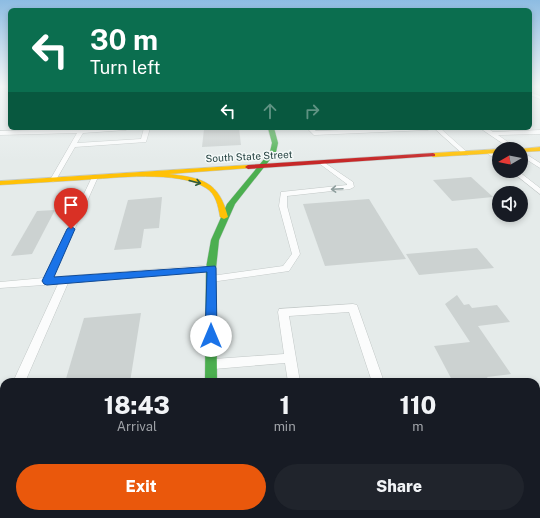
<!DOCTYPE html>
<html lang="en">
<head>
<meta charset="utf-8">
<style>
	:root { --surface:#171b24; --page:#20242c; --text:#f1f3f6; --muted:#9ea1a6; --accent:#ea580c }
	body { margin:0; font-family:"Public Sans",sans-serif; background:var(--page); color:var(--text); height:100vh; display:flex; flex-direction:column; font-size:15px; white-space:nowrap }
	* { box-sizing:border-box; margin:0 }
	p { font-size:13px; color:var(--muted) }
	.icon { flex:none; width:22px; height:22px; fill:none; stroke:currentColor; stroke-width:2; stroke-linecap:round; stroke-linejoin:round }
	.map { position:relative; flex:1; overflow:hidden }
	.side { position:absolute; left:0px; top:378px; width:540px; height:140px; display:flex; flex-direction:column; background:var(--surface); border-radius:12px 12px 0 0; box-shadow:0 2px 6px #0003 }
	.side>* { flex:none }
	.guide { position:absolute; left:8px; top:8px; width:524px; height:122px; border-radius:6px; box-shadow:0 2px 6px #0003; background:#0b6e4f; color:#fff; overflow:hidden }
	.needle { width:26px; rotate:260deg }
	.fabs { position:absolute; left:492px; top:142px; display:grid; gap:8px }
	.fabs a { display:grid; place-items:center; width:36px; height:36px; border-radius:50%; background:var(--surface); box-shadow:0 2px 6px #0003; font-size:20px }
	.pin { position:absolute; display:grid; place-items:center; width:34px; height:34px; color:#fff; margin:-41px -17px; border-radius:50% 50% 50% 0; rotate:-45deg; box-shadow:0 0 4px #0007 }
	.pin .icon { rotate:45deg }
	.me { position:absolute; width:44px; margin:-22px; rotate:0deg; stroke-linejoin:round; filter:drop-shadow(0 0 3px #0008) }
	.turn { display:flex; align-items:center; gap:14px; height:84px; padding:0 16px; font-size:18px }
	.turn .icon { width:52px; height:52px; stroke-width:2.5 }
	.turn b { display:block; font-size:28px; line-height:34px }
	.lanes { display:flex; align-items:center; height:38px; padding:0 16px; background:#0003; justify-content:center; gap:20px; direction:ltr }
	.lanes .off { opacity:.35 }
	.eta { display:flex; justify-content:space-evenly; align-items:center; height:68px; text-align:center }
	.eta b { font-size:24px; font-weight:800; line-height:28px }
	.action { display:flex; gap:8px; margin-top:auto; padding:8px 16px }
	.action a { flex:1; height:46px; border-radius:24px; background:var(--accent); color:#fff; font-size:16px; font-weight:800; line-height:46px; text-align:center }
	.action a+a { background:var(--page); color:var(--text) }
	.map>svg:first-child { display:block }
	.building { fill:#ccd2d1 }
	.lines { fill:none; stroke-linecap:round; stroke-linejoin:round }
	.lane-casing { stroke:#c2c8c7; stroke-width:1 }
	.street-casing { stroke:#c2c8c7; stroke-width:1 }
	.fast-casing { stroke:#c1c8c7; stroke-width:1 }
	.slow-casing { stroke:#c1c8c7; stroke-width:1 }
	.jam-casing { stroke:#c1c8c7; stroke-width:1 }
	.lane { fill:#fbfcfc; fill-rule:evenodd }
	.street { fill:#fbfcfc; fill-rule:evenodd }
	.fast { fill:#4caf50; fill-rule:evenodd }
	.slow { fill:#ffc107; fill-rule:evenodd }
	.jam { fill:#c62828; fill-rule:evenodd }
	.oneway { stroke:#2c5b42 }
	.oneway2 { stroke:#8e9e9d }
	.route { fill:#1a73e8; stroke:#114b97 }
	.labels { text-anchor:middle; stroke-width:3; stroke-linejoin:round; paint-order:stroke }
	.far-street-label { font-size:10px; fill:#223f3e; stroke:#f4f9f8 }
</style>
</head>
<body>
<div class="map">
<svg width="540" height="518" viewBox="0 0 540 518">
	<rect width="100%" height="100%" fill="#e5ebea"/>
	<g class="building">
		<polygon points="239,128 241,145 202,147 204,129"/>
		<polygon points="471,177 493,197 452,201 433,180"/>
		<polygon points="162,197 159,228 144,229 141,248 114,250 128,200"/>
		<polygon points="369,199 406,259 325,266 303,204"/>
		<polygon points="55,210 32,254 11,256 37,211"/>
		<polygon points="477,248 494,268 419,275 406,254"/>
		<polygon points="457,295 464,305 469,304 472,308 497,305 510,322 478,326 511,374 487,377 490,382 453,382 434,346 470,342 445,304"/>
		<polygon points="141,313 130,382 65,382 84,318"/>
	</g>
	<g class="lines">
		<g class="lane-casing">
			<g id="lane">
				<polygon points="530,92 540,96 540,99 530,95"/>
				<polygon points="101,128 129,128 126,130 83,133 77,143 141,139 144,128 150,128 146,142 75,147 56,180 53,182 50,180 77,133 0,135 0,131"/>
				<polygon points="307,128 313,128 316,131 391,128 431,128 428,130 314,135"/>
				<polygon points="434,128 440,128 468,153 468,155 464,155"/>
				<polygon points="480,128 487,128 493,132 540,130 540,134 498,135 518,149 511,149"/>
				<polygon points="487,151 491,151 499,157 499,162 487,153"/>
				<polygon points="521,151 540,163 540,168 521,156"/>
				<polygon points="322,161 353,182 354,187 350,189 287,196 287,206 300,254 289,271 211,282 208,281 206,279 211,276 283,266 292,254 279,206 281,192 347,185 347,184 320,164 320,162"/>
				<polygon points="511,171 518,171 540,188 540,194"/>
				<polygon points="95,175 98,177 53,277 211,265 216,268 211,271 68,283 25,382 13,382 58,284 0,288 0,282 44,278 92,177"/>
				<polygon points="353,304 357,305 358,308 384,382 372,382 349,312 289,316 300,382 288,382 285,363 214,369 210,368 208,364 210,360 214,359 284,354 278,312 279,309"/>
				<polygon points="4,409 4,440 0,441 0,410"/>
				<polygon points="536,465 540,466 540,485 536,484"/>
			</g>
		</g>
		<g class="street-casing">
			<g id="street">
				<rect x="536" y="439" width="4" height="30"/>
				<polygon points="4,511 4,514 65,514 63,518 1,518"/>
			</g>
		</g>
		<g class="fast-casing">
			<polygon id="fast" points="268,128 274,128 278,143 276,152 235,204 219,240 216,268 217,382 205,382 206,268 211,240 227,204 270,152 272,143"/>
		</g>
		<g class="slow-casing">
			<g id="slow">
				<polygon points="540,147 540,151 521,152 521,149 519,149"/>
				<polygon points="499,149 499,153 433,157 430,155 433,153"/>
				<path d="M248,165L251,167L250,168L169,174C202,178 219,181 228,217L224,219L220,217C218,206 216,194 206,188C179,170 113,178 82,180C55,182 27,183 0,185V181Z"/>
				<rect x="202" y="514" width="16" height="4"/>
			</g>
		</g>
		<g class="jam-casing">
			<polygon id="jam" points="433,153 435,154 435,156 248,169 245,167 248,165"/>
		</g>
		<use href="#lane" class="lane"/>
		<use href="#street" class="street"/>
		<use href="#fast" class="fast"/>
		<use href="#slow" class="slow"/>
		<use href="#jam" class="jam"/>
	</g>
	<defs><path id="oneway-shaft" d="M-6 0H5M1.5-3L5.5 0L1.5 3" fill="none" stroke-width="1.6" stroke-linecap="round" stroke-linejoin="round"/></defs>
	<use class="oneway" href="#oneway-shaft" transform="translate(195 182) rotate(14)"/>
	<use class="oneway2" href="#oneway-shaft" transform="translate(337 189) rotate(177)"/>
	<linearGradient id="sky" x2="0" y2="1"><stop stop-color="#8dbce2"/><stop offset="0.54" stop-color="#f3f6f6"/><stop offset="1" stop-color="#f3f6f6" stop-opacity="0"/></linearGradient>
	<rect width="540" height="160" fill="url(#sky)"/>
	<polygon class="route" points="71,226 75,229 54,277 215,266 216,268 217,336 215,339 211,340 207,339 205,336 207,272 47,285 44,284 42,281 67,229"/>
	<g class="labels">
		<g class="far-street-label">
			<text transform="translate(249 156) rotate(-3)" y="4">South State Street</text>
		</g>
	</g>
</svg>
<div class="fabs">
<a><svg class="needle" viewBox="-14 -14 28 28"><path d="M0-13l5 13h-10z" fill="#e53935"/><path d="M0 13l5-13h-10z" fill="#9ea1a6"/></svg></a>
<a><svg class="icon" aria-label="sound" viewBox="0 0 24 24"><path d="M4 9h4l5-4v14l-5-4H4zM17 9q2 3 0 6"/></svg></a>
</div>
<div class="pin" style="left:71px;top:229px;background:#d93025"><svg class="icon" aria-label="arrive" viewBox="0 0 24 24"><path d="M6 21V4h12l-3 4 3 4H6"/></svg></div>
<svg class="me" style="left:211px;top:336px" viewBox="-20 -20 40 40"><circle r="19" fill="#fff"/><path d="M0-13L10 11 0 6-10 11z" fill="#1a73e8"/></svg>
<div class="guide">
<div class="turn"><svg class="icon" aria-label="left" viewBox="0 0 24 24"><path d="M17 20v-9H6M10 6l-5 5 5 5"/></svg><div><b>30 m</b>Turn left</div></div>
<div class="lanes"><svg class="icon" aria-label="left" viewBox="0 0 24 24"><path d="M17 20v-9H6M10 6l-5 5 5 5"/></svg><svg class="icon off" aria-label="ahead" viewBox="0 0 24 24"><path d="M12 20V5M6 11l6-6 6 6"/></svg><svg class="icon off" aria-label="right" viewBox="0 0 24 24"><path d="M7 20v-9h11M14 6l5 5-5 5"/></svg></div>
</div>
<section class="side">
<div class="eta">
<div><b>18:43</b><p>Arrival</p></div>
<div><b>1</b><p>min</p></div>
<div><b>110</b><p>m</p></div>
</div>
<div class="action"><a>Exit</a><a>Share</a></div>
</section>
</div>
</body>
</html>
